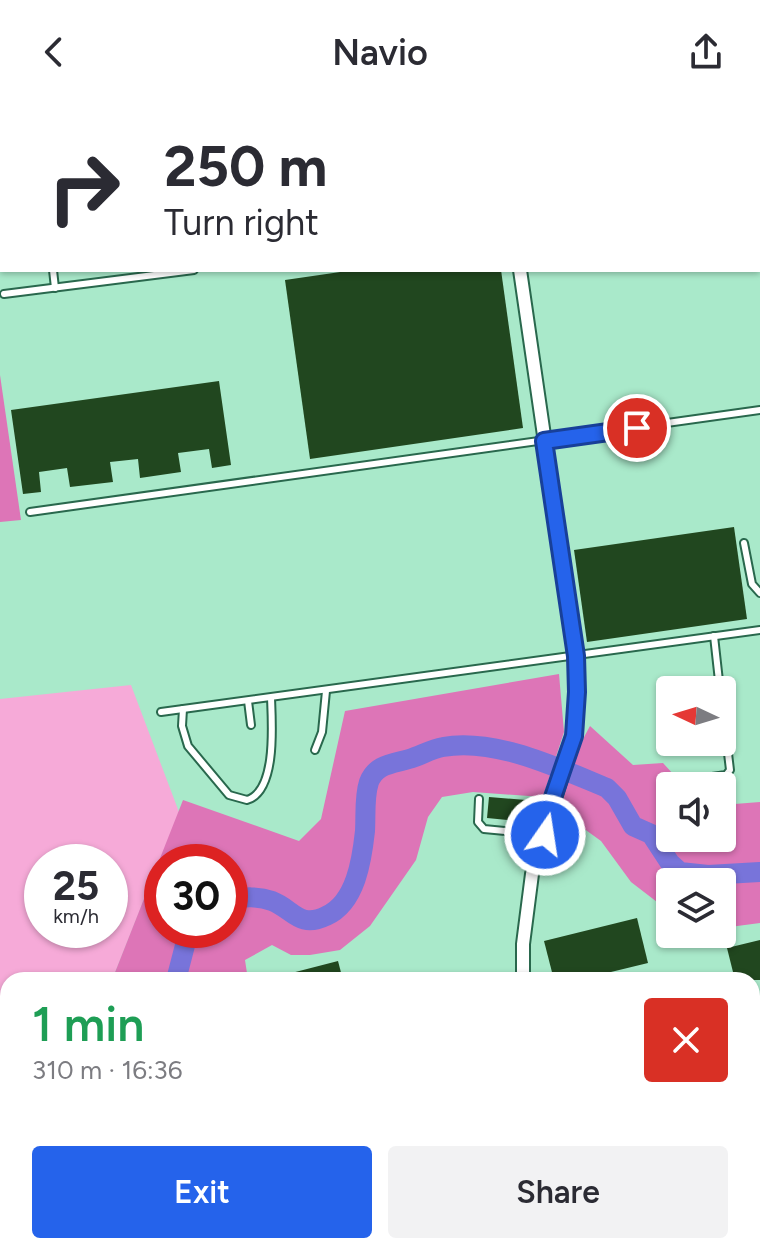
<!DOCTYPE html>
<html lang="en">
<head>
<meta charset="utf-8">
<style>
	:root { --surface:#fff; --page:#f2f2f3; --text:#2b2b33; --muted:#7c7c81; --accent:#2563eb }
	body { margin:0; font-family:Figtree,sans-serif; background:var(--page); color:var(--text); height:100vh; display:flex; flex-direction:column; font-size:30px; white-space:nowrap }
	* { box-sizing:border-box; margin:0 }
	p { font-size:26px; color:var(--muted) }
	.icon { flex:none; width:44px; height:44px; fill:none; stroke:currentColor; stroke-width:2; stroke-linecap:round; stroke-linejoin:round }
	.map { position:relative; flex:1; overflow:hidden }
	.details { position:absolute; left:0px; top:868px; width:760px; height:282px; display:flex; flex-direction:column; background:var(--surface); border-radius:24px 24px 0 0; box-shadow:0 2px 6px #0004 }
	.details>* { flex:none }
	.guide { position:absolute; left:0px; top:0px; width:760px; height:168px; box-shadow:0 2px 6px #0004; background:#fff; color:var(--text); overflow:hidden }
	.needle { width:52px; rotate:274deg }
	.controls { position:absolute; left:656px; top:572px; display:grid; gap:16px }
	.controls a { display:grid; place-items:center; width:80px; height:80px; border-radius:8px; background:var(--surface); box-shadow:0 2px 6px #0004; font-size:40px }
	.speed { position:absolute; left:24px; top:740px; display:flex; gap:16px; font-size:40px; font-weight:700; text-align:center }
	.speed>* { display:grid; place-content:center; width:104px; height:104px; border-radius:50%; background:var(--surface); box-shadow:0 2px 6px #0004; line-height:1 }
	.speed small { font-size:20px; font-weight:400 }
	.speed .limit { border:12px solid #d22; background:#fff; color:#111 }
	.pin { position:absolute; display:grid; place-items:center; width:68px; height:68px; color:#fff; margin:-34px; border:4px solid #fff; border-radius:50%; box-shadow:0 2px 8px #0007 }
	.me { position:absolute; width:88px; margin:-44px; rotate:13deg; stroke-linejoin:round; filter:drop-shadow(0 0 6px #0008) }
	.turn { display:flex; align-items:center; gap:28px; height:168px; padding:0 32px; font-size:36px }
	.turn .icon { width:104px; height:104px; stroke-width:2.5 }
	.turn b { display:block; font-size:56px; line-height:68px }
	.round { display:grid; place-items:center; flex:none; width:84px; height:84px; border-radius:8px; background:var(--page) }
	.overview { display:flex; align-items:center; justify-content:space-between; height:136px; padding:0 32px }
	h1 { font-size:48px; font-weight:600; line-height:60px; color:#1e9e55 }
	.cta { display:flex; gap:16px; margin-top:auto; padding:16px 32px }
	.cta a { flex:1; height:92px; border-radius:8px; background:var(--accent); color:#fff; font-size:32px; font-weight:600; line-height:92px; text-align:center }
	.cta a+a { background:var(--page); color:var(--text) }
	header { display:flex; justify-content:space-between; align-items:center; height:104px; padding:0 32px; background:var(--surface); font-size:36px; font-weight:600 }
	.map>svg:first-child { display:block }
	.green { fill:#f6aad8; fill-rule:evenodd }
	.forest { fill:#dd75b7; fill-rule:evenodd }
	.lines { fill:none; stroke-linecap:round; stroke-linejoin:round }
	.river { stroke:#7874da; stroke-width:20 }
	.building { fill:#21471f }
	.lane-casing { stroke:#29684d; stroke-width:10 }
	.street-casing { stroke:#29684d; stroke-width:16 }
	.lane { stroke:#fff; stroke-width:6 }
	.street { stroke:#fff; stroke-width:12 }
	.route-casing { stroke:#184099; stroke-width:20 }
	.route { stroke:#2563eb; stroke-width:14 }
</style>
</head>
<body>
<header><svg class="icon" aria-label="back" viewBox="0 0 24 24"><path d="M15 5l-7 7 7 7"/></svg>Navio<svg class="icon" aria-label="share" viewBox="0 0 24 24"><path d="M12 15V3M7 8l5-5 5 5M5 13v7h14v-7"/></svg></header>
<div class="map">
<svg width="760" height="1149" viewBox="0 0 760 1149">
	<rect width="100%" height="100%" fill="#a9e9ca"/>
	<path class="green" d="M131,581L179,708L112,876H8V946L0,963V595ZM42,758H110V826H42Z"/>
	<g class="forest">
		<polygon points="0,271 21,416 0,418"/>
		<path d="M559,570L564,628L543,693L473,688L442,693L428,713L416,756L370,822L340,846L310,851H291L272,841L245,856L248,876H112L183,696L299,737L321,715L345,607ZM162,758H230V826H162Z"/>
		<path d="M590,622L633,661L663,659L684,682H670V734H722V701L760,698V819L722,824V778H670V808L631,778L601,737L583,724L558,721C563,689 573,651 590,622Z"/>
		<polygon points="8,946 8,1090 0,1092 0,963"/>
	</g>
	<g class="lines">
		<g class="river">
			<path d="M230,795C245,793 258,792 272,797C293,805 299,825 326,812C356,799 362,755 365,727C366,711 364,693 369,678C376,660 392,660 409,655C420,652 431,645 443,643C494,633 561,665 607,684L617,694L633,722L651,730L670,759L680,768L708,771L760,768"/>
			<polyline points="176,876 189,826"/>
			<polyline points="0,1032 8,1028"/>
		</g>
	</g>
	<g class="building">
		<polygon points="354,166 501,166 523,324 310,355 285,176"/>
		<polygon points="219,277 231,361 212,364 209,345 178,349 181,368 140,374 138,355 110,358 113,378 70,383 67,364 39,368 41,388 23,390 11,306"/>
		<polygon points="734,423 747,515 587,538 574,446"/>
		<polygon points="489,693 538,697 536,719 487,714"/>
		<polygon points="637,814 648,859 578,876 554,876 544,837"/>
		<polygon points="760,836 760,876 735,876 727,844"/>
		<polygon points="338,857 343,876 277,876 276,873"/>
	</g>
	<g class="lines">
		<g class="lane-casing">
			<g id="lane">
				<polyline points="758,90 760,90"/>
				<polyline points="53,166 55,184"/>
				<polyline points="4,190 194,166"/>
				<polyline points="30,408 760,306"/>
				<polyline points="744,439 752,480 760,489"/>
				<polyline points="714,532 720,586"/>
				<polyline points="248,597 251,621"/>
				<path d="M183,605L182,622L188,642L229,691L247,696C277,687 272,620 271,594"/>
				<polyline points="161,608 760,526"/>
				<polyline points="315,646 322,628 326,587"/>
				<polyline points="705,674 726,671 730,666 722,599"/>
				<polyline points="479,695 478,718 484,725 545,731"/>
				<polyline points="752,964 760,962"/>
				<polyline points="174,1142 176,1149"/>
			</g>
		</g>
		<g class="street-casing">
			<g id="street">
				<polyline points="498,0 498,2"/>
				<polyline points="520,166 576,552 577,610 574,632 532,770 523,840 523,876"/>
				<polyline points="583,1142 585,1149"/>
			</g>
		</g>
		<use href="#lane" class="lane"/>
		<use href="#street" class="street"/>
	</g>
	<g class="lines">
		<g class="route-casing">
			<polyline id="route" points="545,731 552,696 574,632 577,588 576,552 544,337 637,324"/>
		</g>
		<use href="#route" class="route"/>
	</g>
</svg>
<div class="controls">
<a><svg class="needle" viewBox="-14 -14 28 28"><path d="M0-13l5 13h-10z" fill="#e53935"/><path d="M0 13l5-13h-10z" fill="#7c7c81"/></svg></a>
<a><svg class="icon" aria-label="sound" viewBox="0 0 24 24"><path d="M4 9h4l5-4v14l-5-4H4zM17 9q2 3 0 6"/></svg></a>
<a><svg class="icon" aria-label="layers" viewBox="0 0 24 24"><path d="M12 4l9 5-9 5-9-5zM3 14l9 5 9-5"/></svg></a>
</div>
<div class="speed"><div>25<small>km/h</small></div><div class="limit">30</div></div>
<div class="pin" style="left:637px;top:324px;background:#d93025"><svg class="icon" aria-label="arrive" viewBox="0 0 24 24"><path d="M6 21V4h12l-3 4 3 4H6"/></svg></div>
<svg class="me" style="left:545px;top:731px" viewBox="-20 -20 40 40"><circle r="17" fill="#2563eb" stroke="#fff" stroke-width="3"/><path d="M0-11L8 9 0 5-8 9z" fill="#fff"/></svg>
<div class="guide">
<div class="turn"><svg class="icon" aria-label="right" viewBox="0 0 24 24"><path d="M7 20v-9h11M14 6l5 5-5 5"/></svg><div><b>250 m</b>Turn right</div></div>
</div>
<section class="details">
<div class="overview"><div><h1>1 min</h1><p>310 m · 16:36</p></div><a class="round" style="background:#d93025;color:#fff"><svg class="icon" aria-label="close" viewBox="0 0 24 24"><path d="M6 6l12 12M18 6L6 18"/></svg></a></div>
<div class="cta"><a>Exit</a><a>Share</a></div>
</section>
</div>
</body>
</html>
